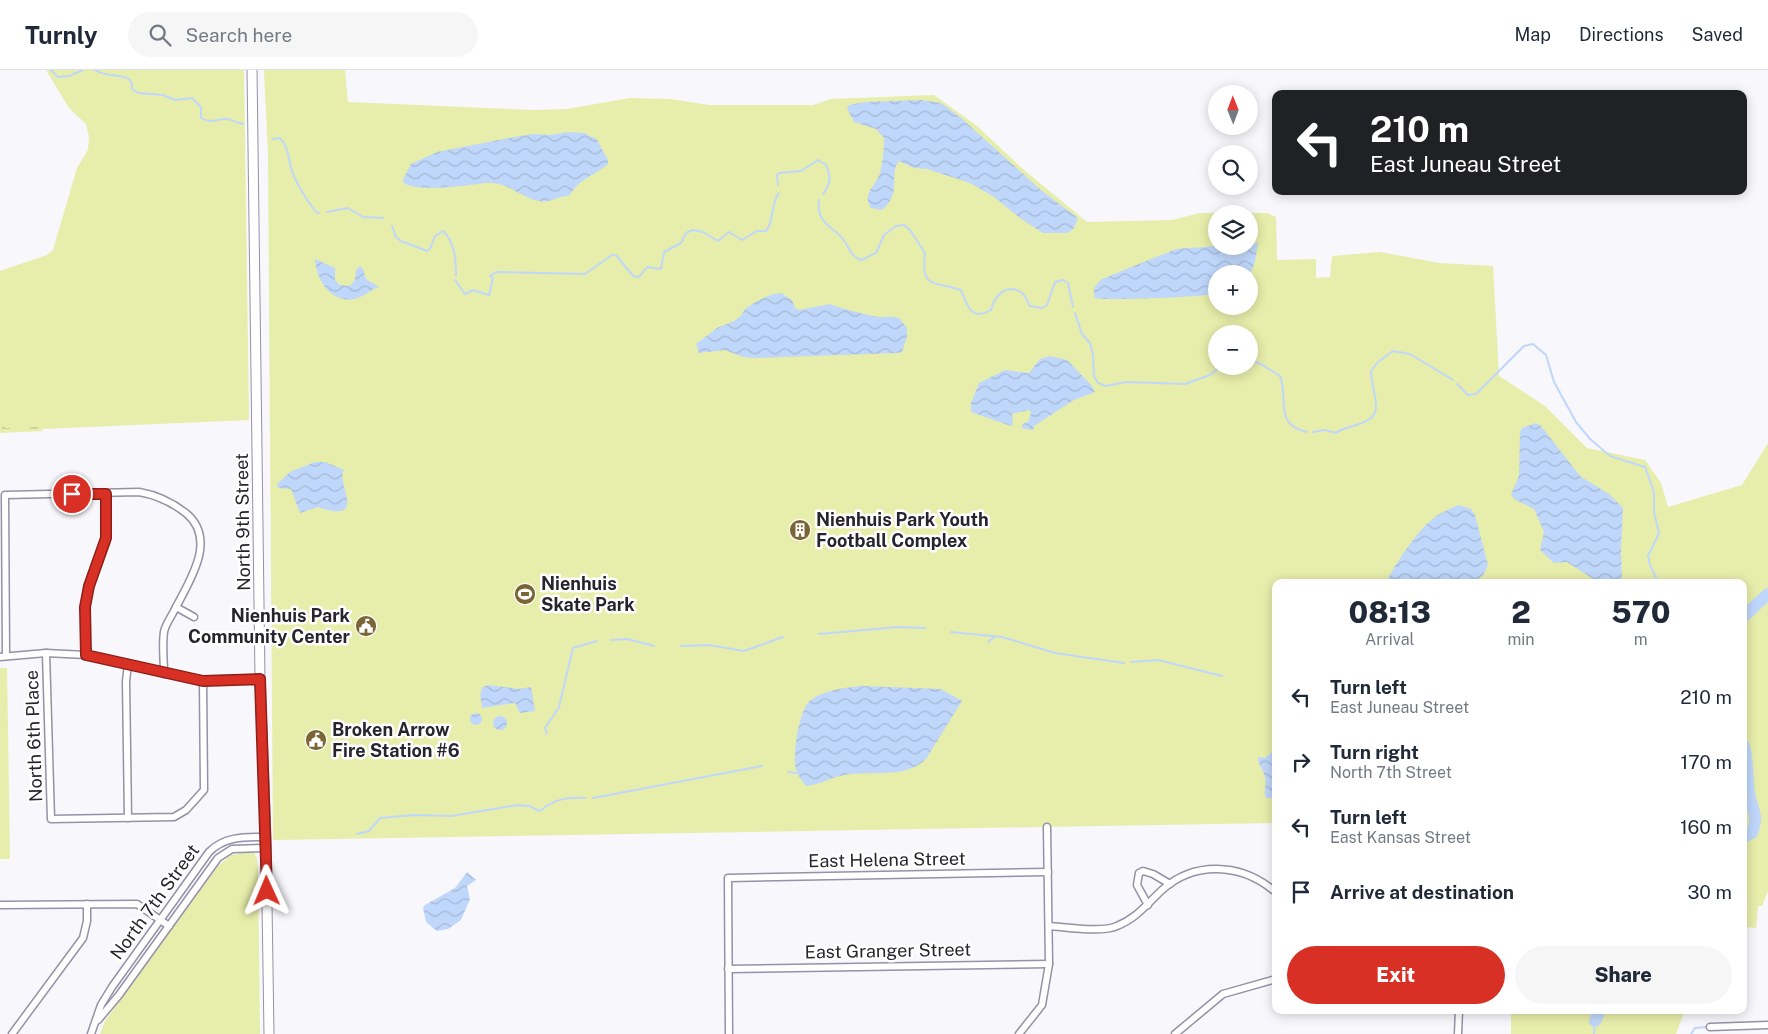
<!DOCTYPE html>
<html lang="en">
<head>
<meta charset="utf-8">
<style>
	:root { --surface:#fff; --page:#f6f6f7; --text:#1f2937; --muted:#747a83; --line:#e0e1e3; --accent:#d93025 }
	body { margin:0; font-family:"Public Sans",sans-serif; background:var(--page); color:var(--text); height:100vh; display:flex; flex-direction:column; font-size:19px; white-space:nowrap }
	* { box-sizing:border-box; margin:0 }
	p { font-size:16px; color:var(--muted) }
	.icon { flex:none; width:28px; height:28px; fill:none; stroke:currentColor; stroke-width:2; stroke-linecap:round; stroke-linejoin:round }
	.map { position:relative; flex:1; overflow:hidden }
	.drawer { position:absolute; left:1272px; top:509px; width:475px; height:435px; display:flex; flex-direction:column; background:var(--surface); border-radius:10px; box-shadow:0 2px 12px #0003 }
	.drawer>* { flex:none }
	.top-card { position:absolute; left:1272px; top:20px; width:475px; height:105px; border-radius:10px; box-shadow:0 2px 12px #0003; background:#202124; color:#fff; overflow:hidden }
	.needle { width:32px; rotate:359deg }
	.fabs { position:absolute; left:1208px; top:15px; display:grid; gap:10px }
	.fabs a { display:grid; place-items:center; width:50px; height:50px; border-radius:50%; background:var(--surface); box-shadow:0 2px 12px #0003; font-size:25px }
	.pin { position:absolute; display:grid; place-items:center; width:42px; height:42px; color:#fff; margin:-21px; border:2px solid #fff; border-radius:50%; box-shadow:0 1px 5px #0007 }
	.me { position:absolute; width:55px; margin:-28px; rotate:359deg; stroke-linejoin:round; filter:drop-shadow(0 0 4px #0008) }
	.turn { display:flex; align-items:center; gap:18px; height:105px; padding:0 15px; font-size:22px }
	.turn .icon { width:65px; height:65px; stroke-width:2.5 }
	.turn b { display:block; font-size:35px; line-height:42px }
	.eta { display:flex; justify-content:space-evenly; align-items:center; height:85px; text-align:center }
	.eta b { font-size:30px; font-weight:800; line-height:35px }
	.cta { display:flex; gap:10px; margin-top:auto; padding:10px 15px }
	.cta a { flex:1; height:58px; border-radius:30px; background:var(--accent); color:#fff; font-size:20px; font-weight:800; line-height:58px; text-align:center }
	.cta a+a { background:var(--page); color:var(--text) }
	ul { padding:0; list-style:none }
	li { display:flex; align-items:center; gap:15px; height:65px; padding:0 15px }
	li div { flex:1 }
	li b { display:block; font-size:19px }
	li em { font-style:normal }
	header { display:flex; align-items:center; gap:30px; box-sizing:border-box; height:70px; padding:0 25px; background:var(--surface); border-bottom:1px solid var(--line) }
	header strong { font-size:24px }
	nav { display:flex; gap:28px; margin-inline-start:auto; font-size:18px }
	.search { width:350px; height:45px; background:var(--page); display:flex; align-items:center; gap:12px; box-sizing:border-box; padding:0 18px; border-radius:28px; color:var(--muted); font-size:19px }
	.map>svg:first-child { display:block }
	.green { fill:#e7edaa; fill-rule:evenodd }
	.forest { fill:url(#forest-firs) }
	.water { fill:url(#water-waves) }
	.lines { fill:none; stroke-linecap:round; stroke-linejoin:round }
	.stream { stroke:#bfd7fa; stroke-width:2 }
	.river { stroke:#bfd7fa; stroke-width:12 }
	.street-casing { stroke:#9591a7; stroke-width:9 }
	.secondary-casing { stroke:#9591a7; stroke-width:11 }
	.street { stroke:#fff; stroke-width:6 }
	.secondary { stroke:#fff; stroke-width:9 }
	.route-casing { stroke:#8d1f18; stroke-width:12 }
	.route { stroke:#d93025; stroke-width:9 }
	.labels { text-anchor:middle; stroke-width:5; stroke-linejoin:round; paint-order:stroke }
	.poi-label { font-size:18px; font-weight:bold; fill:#26242d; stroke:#fff; text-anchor:start }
	.street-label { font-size:18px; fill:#26242d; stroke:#fff }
</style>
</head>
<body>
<header>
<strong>Turnly</strong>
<div class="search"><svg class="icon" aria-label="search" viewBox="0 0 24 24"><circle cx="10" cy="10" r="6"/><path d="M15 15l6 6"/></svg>Search here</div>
<nav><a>Map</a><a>Directions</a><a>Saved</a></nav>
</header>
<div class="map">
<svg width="1768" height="964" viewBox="0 0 1768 964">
	<defs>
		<pattern id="forest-firs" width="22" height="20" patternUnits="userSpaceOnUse" patternTransform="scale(1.25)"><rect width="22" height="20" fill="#e7edaa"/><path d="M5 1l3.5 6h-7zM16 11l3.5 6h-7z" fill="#c6cb93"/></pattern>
		<pattern id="water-waves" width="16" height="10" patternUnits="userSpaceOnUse" patternTransform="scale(1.25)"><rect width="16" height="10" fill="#bfd7fa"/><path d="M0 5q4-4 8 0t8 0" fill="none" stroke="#a4b8d7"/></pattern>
	</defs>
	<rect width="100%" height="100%" fill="#f7f7fc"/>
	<g class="green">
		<path d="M46,0H244L249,350L42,359C29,354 11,362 0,355V201L47,185L53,180L77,98L88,80L89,67L86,54L69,38Z"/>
		<path d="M264,0H345L348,32L533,40L567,39L630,28L670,29L709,35H813L831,29L934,25L977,56L1024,100L1087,152L1172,150L1200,143H1267L1276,147L1277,190L1316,189V208L1330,207L1332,186L1380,182L1439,193L1493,196L1499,306L1545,336L1587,378L1645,390L1661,413L1668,437L1742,415L1768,373V821L1762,836H1758L1756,858L1744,857V512H1276V753L273,770L268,86ZM1216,144H1249V176H1216ZM1216,204H1249V236H1216ZM1216,264H1249V296H1216Z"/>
		<polygon points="0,598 7,598 10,789 0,789"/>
		<polygon points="249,782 254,783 257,788 258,799 260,964 100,964 105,951 217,797 231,785"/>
		<polygon points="1511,940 1685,940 1676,964 1511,964"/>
	</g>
	<polygon class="forest" points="0,354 6,358 39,357 43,361 0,363"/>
	<g class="water">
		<path d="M921,30L941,33L960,47L1041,120L1078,148L1074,158L1068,163H1043L1020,148L994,127L970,113L927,99L914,98L899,91C888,104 903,123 882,140L871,138C861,123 877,115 880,103C883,91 884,80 884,68L876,59L854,52L847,38L849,35L865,32Z"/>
		<path d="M568,62L585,63L591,67L596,68L608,90V94C593,107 582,106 569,126C558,125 550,134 539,131C519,127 508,111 485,113C470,115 411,124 402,111L411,94L437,82L509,68L533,64L550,65Z"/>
		<path d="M1258,173L1255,192L1250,204H1216V223L1214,224C1204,227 1101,231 1095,228C1092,219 1095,215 1102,209L1176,179L1216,176H1249V174Z"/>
		<path d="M315,189L335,198V210L340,215L350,216L355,210L356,200L360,196L363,199L366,209L379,217C370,220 366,225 358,228C333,236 316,211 315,189Z"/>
		<path d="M781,223L792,230L795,238L799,240L830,234C836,237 871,246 878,247C885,247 892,246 899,248L907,258V267L902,282L897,283L757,288L743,287L725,280L699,283L696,274L717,258L734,251L741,246L745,239L757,231L773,224Z"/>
		<polygon points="1050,286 1067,290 1092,316 1095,322 1074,330 1034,356 1033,360 1021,358 1024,353 1028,352 1031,343 1029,340 1012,344 1013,354 1011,356 971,342 971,333 979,313 1005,300 1029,303 1040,289"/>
		<polygon points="1536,353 1541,356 1580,406 1609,424 1623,438 1621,479 1622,512 1598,512 1567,492 1554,493 1540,480 1544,462 1534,439 1514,429 1511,424 1519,406 1520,362 1522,358"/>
		<path d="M315,392H325L344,400C335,412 370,455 318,437L300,443L291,419L278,418L277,414L290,402Z"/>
		<path d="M1459,435L1471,439L1475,445L1488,495L1484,504L1475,512H1387C1391,499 1418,461 1429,452C1438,444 1448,439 1459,435Z"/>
		<path d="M488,615L519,619L531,617L535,641L520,643L515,633L482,638C481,628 477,618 488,615Z"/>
		<path d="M863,616L941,619L962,631L926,689C904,710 872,700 844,705C830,708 819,715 806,716C802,711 798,706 796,699C792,686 799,638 811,630C824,620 847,617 863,616Z"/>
		<circle cx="476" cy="649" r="6"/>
		<circle cx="500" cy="653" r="7"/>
		<path d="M1276,679V728H1266C1263,721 1267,714 1265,707C1263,698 1258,696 1258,687L1265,688Z"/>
		<polygon points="467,802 476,810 467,816 470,829 461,850 448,859 437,861 426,852 423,838 425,835 455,818"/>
	</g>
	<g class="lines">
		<g class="stream">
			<polyline points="51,0 58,7 69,6 83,0"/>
			<path d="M95,0C110,10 134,0 132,19L138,23L163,25L175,30L192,28L201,37V48C211,54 216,49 226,49C231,49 237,53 243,54"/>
			<path d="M272,69L280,68C289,77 288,89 292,101C297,116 307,130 316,142L319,143"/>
			<path d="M778,115L777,105L779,103L801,101L818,90L826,95C831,107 831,113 823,124"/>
			<path d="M819,130C816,154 833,156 843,169C849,177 851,187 861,190L876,183L884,165L896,156L904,155L910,160L925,183C920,219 934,211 961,220C967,234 970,252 991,240C995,226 1005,213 1021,222C1025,225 1028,232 1030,236L1042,238L1047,235L1055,212L1063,210L1068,213L1073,237"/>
			<polyline points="327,142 348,138 363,147 383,148"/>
			<path d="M392,156L396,167L401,171L427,181L430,179L435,166L443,161C455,172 456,191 456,206"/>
			<path d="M455,210L465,224L473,220L489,225L493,208L490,206L496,202L585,204L612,185H616L633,206L639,207L647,197L661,199L664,182L681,173L686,163L692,160L703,162L718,171L729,162L742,170L757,161H766C775,150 770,134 779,123"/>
			<polyline points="1075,243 1082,264 1090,273 1093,285 1094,306 1098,313 1106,316 1126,312 1185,314 1210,305 1221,296"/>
			<path d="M1249,290L1261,294L1280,306C1289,328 1273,355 1307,362"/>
			<polyline points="1457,314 1468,325 1476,324 1524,276 1533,274 1546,285 1554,312 1576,352 1590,369 1610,386 1645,397 1654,422 1654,442 1659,463 1648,486 1650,495 1658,512"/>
			<path d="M1313,362L1325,360L1336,363C1347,354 1377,356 1376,336C1376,324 1371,314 1371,301L1378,292L1393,281L1410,284L1453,310"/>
			<polyline points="951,562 1002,567 1055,583 1124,593"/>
			<polyline points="819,564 898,557 925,558"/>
			<polyline points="611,570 627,569 654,576"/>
			<polyline points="988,572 994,567"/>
			<polyline points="681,576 709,575 744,581 783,567"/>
			<polyline points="1131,592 1158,590 1222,606"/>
			<polyline points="547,664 545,658 559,637 573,578 597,571"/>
			<polyline points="788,702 797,703"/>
			<polyline points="593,728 762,696"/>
			<path d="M357,764L369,761L380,748L414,745L451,746L517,735L529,736L540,741C554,729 567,727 585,728"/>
			<polyline points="1594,964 1595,951"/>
			<polyline points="1691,964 1695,958 1707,957"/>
		</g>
		<g class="river">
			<polyline points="1744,546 1768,524"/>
			<path d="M1744,676C1749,694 1746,711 1750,728C1754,744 1758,746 1752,763L1744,767"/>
			<polyline points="1595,951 1600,940"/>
		</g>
		<g class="street-casing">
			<g id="street">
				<polyline points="176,537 194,547"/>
				<polyline points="46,583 51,749 174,747 186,740 204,720 203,611"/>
				<polyline points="86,585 85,537 89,516 106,468 106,424"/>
				<path d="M6,586L5,425L139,422C157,425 172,432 187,444C218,471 188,513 174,541C171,547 165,555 164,562C162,575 164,590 164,604"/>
				<polyline points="0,587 46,583 86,585 203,611 260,609"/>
				<polyline points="128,594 126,611 128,748"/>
				<polyline points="0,835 137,834 169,856"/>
				<polyline points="1148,835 1137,815 1139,803 1143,801 1153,804 1170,814"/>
				<path d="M1049,856C1066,857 1102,863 1117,856C1137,848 1147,834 1162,820C1194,791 1240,793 1273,820L1276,817"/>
				<polyline points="728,899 1049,894"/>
				<polyline points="98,950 119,925 218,788 232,779 266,778"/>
				<polyline points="1710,957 1768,955"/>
				<polyline points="12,964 83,868 87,851 87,834"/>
				<path d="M91,964L101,935L112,917L209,782C225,766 245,767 266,767"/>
				<polyline points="729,964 728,808 1048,802"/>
				<polyline points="1019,964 1042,935 1049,894 1047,757"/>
				<polyline points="1175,964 1223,924 1276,909"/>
				<polyline points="1458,964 1459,940"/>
			</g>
		</g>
		<g class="secondary-casing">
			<polyline id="secondary" points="252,0 260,609 266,767 269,964"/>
		</g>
		<use href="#street" class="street"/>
		<use href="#secondary" class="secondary"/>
	</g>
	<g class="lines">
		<g class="route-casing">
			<polyline id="route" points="72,424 106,424 106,468 89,516 85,537 86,585 203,611 260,609 267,821"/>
		</g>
		<use href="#route" class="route"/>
	</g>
	<defs>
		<g id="building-disc" transform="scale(1.125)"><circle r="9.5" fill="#7c6535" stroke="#fff"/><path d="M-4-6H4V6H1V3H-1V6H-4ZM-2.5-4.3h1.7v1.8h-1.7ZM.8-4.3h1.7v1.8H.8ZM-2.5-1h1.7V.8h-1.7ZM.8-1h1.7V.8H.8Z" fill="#fff"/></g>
		<g id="stadium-disc" transform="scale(1.125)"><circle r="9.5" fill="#7c6535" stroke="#fff"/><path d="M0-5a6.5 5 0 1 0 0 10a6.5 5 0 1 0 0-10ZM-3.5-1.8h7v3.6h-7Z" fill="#fff"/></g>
		<g id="civic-disc" transform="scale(1.125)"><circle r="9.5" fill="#7c6535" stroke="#fff"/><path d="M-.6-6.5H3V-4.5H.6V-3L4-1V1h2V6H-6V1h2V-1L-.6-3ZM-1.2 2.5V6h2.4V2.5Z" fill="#fff"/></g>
	</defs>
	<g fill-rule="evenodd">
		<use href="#building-disc" x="800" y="460"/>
		<use href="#stadium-disc" x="525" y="524"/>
		<use href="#civic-disc" x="366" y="556"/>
		<use href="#civic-disc" x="316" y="670"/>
	</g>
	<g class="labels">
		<g class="poi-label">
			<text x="816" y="456">Nienhuis Park Youth<tspan x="816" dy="21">Football Complex</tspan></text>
			<text x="541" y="520">Nienhuis<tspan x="541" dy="21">Skate Park</tspan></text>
			<text x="350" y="552" text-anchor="end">Nienhuis Park<tspan x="350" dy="21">Community Center</tspan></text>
			<text x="332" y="666">Broken Arrow<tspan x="332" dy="21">Fire Station #6</tspan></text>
		</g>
		<g class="street-label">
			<text transform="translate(243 452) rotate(-91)" y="6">North 9th Street</text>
			<text transform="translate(34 666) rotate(-92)" y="6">North 6th Place</text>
			<text transform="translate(887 790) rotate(-1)" y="6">East Helena Street</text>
			<text transform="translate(155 832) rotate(-54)" y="6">North 7th Street</text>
			<text transform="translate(888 881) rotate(-1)" y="6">East Granger Street</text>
		</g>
	</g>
</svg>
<div class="fabs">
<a><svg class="needle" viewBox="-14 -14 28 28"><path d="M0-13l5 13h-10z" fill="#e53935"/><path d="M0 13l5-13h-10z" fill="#747a83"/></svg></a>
<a><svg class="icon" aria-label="search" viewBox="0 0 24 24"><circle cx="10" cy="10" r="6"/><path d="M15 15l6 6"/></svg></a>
<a><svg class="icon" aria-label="layers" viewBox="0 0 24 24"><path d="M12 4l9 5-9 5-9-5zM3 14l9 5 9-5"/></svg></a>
<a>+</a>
<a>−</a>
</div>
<div class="pin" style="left:72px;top:424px;background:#d93025"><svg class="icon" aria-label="arrive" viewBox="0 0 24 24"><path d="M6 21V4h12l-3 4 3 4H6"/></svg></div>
<svg class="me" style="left:267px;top:821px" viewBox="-20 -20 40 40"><path d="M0-17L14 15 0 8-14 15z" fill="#d93025" stroke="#fff" stroke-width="4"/></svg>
<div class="top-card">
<div class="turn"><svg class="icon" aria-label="left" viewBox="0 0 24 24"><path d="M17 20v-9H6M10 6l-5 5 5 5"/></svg><div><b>210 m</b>East Juneau Street</div></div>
</div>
<section class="drawer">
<div class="eta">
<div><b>08:13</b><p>Arrival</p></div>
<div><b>2</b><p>min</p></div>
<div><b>570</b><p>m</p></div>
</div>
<ul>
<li><svg class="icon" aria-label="left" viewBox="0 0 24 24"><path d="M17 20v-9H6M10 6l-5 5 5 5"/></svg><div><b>Turn left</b><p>East Juneau Street</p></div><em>210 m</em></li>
<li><svg class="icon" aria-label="right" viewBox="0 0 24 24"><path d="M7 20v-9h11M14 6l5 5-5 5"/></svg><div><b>Turn right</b><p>North 7th Street</p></div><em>170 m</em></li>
<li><svg class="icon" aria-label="left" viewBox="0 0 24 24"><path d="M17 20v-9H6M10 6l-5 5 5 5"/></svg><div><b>Turn left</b><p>East Kansas Street</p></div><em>160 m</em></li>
<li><svg class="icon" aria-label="arrive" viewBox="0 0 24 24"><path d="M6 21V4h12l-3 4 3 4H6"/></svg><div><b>Arrive at destination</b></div><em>30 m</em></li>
</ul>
<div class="cta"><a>Exit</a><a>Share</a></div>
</section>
</div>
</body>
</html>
